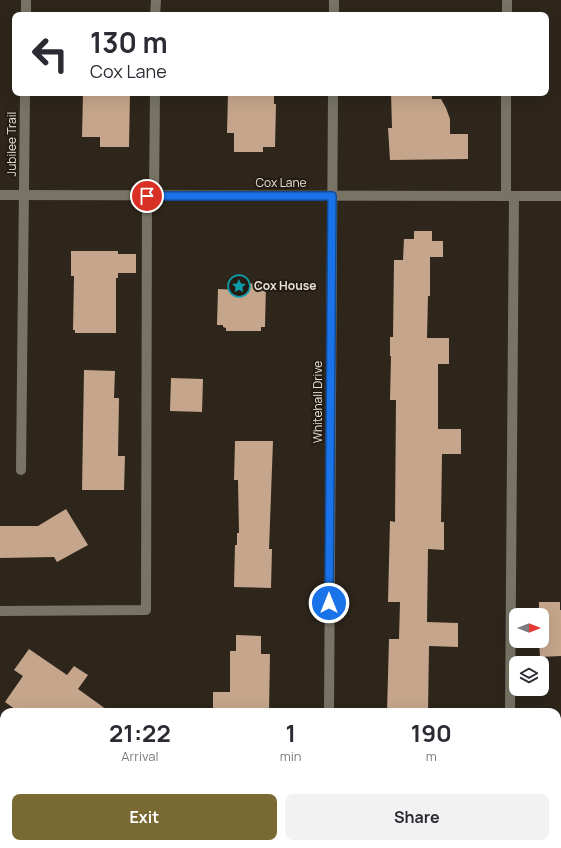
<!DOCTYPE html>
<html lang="en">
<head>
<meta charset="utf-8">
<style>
	:root { --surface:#fff; --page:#f2f2f3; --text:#2b2b33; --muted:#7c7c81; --accent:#796933 }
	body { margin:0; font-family:Manrope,sans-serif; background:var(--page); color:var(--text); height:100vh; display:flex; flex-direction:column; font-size:15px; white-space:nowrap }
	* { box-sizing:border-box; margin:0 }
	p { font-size:13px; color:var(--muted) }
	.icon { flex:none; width:22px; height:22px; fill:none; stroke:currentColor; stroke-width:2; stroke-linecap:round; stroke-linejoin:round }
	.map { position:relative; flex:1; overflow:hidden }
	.drawer { position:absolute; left:0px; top:708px; width:561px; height:140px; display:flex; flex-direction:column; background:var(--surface); border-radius:12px 12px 0 0; box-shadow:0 4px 16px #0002 }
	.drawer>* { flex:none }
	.hud { position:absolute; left:12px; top:12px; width:537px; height:84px; border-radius:8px; box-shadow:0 4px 16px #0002; background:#fff; color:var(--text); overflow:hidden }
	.needle { width:26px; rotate:90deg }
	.controls { position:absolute; left:509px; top:608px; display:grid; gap:8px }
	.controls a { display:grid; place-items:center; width:40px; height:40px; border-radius:8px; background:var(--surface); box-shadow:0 4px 16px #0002; font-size:20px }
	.pin { position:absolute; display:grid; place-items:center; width:34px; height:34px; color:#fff; margin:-17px; border:2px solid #fff; border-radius:50%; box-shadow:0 1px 4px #0007 }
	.me { position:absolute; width:44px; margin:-22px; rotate:0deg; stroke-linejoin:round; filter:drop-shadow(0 0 3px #0008) }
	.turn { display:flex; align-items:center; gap:14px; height:84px; padding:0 12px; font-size:18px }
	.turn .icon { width:52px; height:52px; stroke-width:2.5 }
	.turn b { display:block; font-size:28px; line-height:34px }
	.eta { display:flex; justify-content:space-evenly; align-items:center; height:68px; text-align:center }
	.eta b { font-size:24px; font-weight:700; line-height:28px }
	.action { display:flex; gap:8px; margin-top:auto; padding:8px 12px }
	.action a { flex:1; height:46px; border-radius:8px; background:var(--accent); color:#fff; font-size:16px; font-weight:700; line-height:46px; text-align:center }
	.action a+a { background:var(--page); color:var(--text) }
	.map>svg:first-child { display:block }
	.building { fill:#c5a68c }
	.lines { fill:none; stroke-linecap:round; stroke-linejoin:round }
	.minor { stroke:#777465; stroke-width:10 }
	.route-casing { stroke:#114b97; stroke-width:10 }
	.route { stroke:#1a73e8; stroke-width:7 }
	.labels { text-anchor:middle; stroke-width:4; stroke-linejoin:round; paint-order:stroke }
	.street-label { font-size:12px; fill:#e7e2db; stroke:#241c12 }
	.poi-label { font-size:12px; font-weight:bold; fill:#e7e2db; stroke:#241c12; text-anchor:start }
</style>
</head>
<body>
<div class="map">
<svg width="561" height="848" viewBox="0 0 561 848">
	<rect width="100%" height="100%" fill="#2e261b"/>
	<g class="building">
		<polygon points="83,93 130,93 129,147 100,147 100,137 82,137"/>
		<polygon points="228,93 274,93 274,104 276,104 275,147 263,147 263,152 234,152 234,133 227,133"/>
		<polygon points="391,93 432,93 432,99 441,99 446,108 450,119 450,134 468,134 468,159 390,160 388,128 392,128"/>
		<polygon points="414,231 432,231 432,241 443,241 443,257 430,257 430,296 428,296 427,338 449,338 449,364 438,364 438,429 461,429 461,454 442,454 441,522 444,522 444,550 428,549 427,622 458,623 458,647 429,646 428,712 387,712 389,639 399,639 400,602 388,602 390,521 395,522 396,400 390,400 391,356 390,356 390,337 393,337 394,260 403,260 404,239 414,239"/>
		<polygon points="71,251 118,251 118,254 136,254 136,273 118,273 118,278 116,278 116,333 75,333 75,330 73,330 74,276 71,276"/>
		<polygon points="239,283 266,284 265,327 261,327 261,331 226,331 226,328 223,327 223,325 217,325 218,289 239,290"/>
		<polygon points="84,370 115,371 114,398 119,398 118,456 125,456 124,490 82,490"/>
		<polygon points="171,378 203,379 202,412 170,411"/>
		<polygon points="235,441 273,441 269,549 272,549 271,588 234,587 235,545 237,545 237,533 239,533 238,480 234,480"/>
		<polygon points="66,509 88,545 57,562 54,557 0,558 0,526 38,526"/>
		<polygon points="539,602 560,602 560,610 561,610 561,656 540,657 539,641 542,641 542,615 539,615"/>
		<polygon points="236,635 261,636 261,654 270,654 269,712 213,712 213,692 230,692 230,651 236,651"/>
		<polygon points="29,649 67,675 74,666 88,675 78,689 110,712 19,712 5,702 23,676 14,670"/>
	</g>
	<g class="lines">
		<g class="minor">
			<polyline points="26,15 26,0"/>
			<polyline points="155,15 156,0"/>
			<polyline points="334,15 334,0"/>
			<polyline points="507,15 507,0"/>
			<polyline points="0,195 561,196"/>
			<polyline points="154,196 155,93"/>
			<polyline points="506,196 506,93"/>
			<polyline points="21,470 25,93"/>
			<polyline points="0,611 146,610 147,196"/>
			<polyline points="329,712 333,93"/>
			<polyline points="510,712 514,196"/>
			<polyline points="557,729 561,728"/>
		</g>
	</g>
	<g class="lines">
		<g class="route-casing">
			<polyline id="route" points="147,196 332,196 329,603"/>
		</g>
		<use href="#route" class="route"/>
	</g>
	<defs>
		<g id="sight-ring" transform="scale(1.15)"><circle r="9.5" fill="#241c12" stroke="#0f9aa8" stroke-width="1.5"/><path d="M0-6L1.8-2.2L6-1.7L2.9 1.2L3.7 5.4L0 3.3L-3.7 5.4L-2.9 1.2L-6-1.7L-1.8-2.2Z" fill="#0f9aa8"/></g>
	</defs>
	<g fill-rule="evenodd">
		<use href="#sight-ring" x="239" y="286"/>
	</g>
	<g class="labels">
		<g class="street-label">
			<text transform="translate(12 144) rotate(-90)" y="4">Jubilee Trail</text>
			<text x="281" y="187">Cox Lane</text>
			<text transform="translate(318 402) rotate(-90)" y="4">Whitehall Drive</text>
		</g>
		<g class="poi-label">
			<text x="254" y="290">Cox House</text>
		</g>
	</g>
</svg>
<div class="controls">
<a><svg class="needle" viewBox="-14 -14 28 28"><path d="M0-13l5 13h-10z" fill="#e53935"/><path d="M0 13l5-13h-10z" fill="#7c7c81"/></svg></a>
<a><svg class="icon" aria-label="layers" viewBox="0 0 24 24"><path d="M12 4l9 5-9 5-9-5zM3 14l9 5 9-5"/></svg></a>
</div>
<div class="pin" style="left:147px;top:196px;background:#d93025"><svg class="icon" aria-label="arrive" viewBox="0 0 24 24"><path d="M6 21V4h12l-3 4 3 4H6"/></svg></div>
<svg class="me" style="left:329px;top:603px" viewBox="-20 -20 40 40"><circle r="17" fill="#1a73e8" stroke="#fff" stroke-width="3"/><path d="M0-11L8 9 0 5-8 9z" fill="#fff"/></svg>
<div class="hud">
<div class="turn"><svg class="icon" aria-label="left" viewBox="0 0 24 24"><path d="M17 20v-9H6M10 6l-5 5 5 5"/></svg><div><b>130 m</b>Cox Lane</div></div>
</div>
<section class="drawer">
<div class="eta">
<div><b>21:22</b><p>Arrival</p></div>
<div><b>1</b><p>min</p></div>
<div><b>190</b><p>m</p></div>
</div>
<div class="action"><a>Exit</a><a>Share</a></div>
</section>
</div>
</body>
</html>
